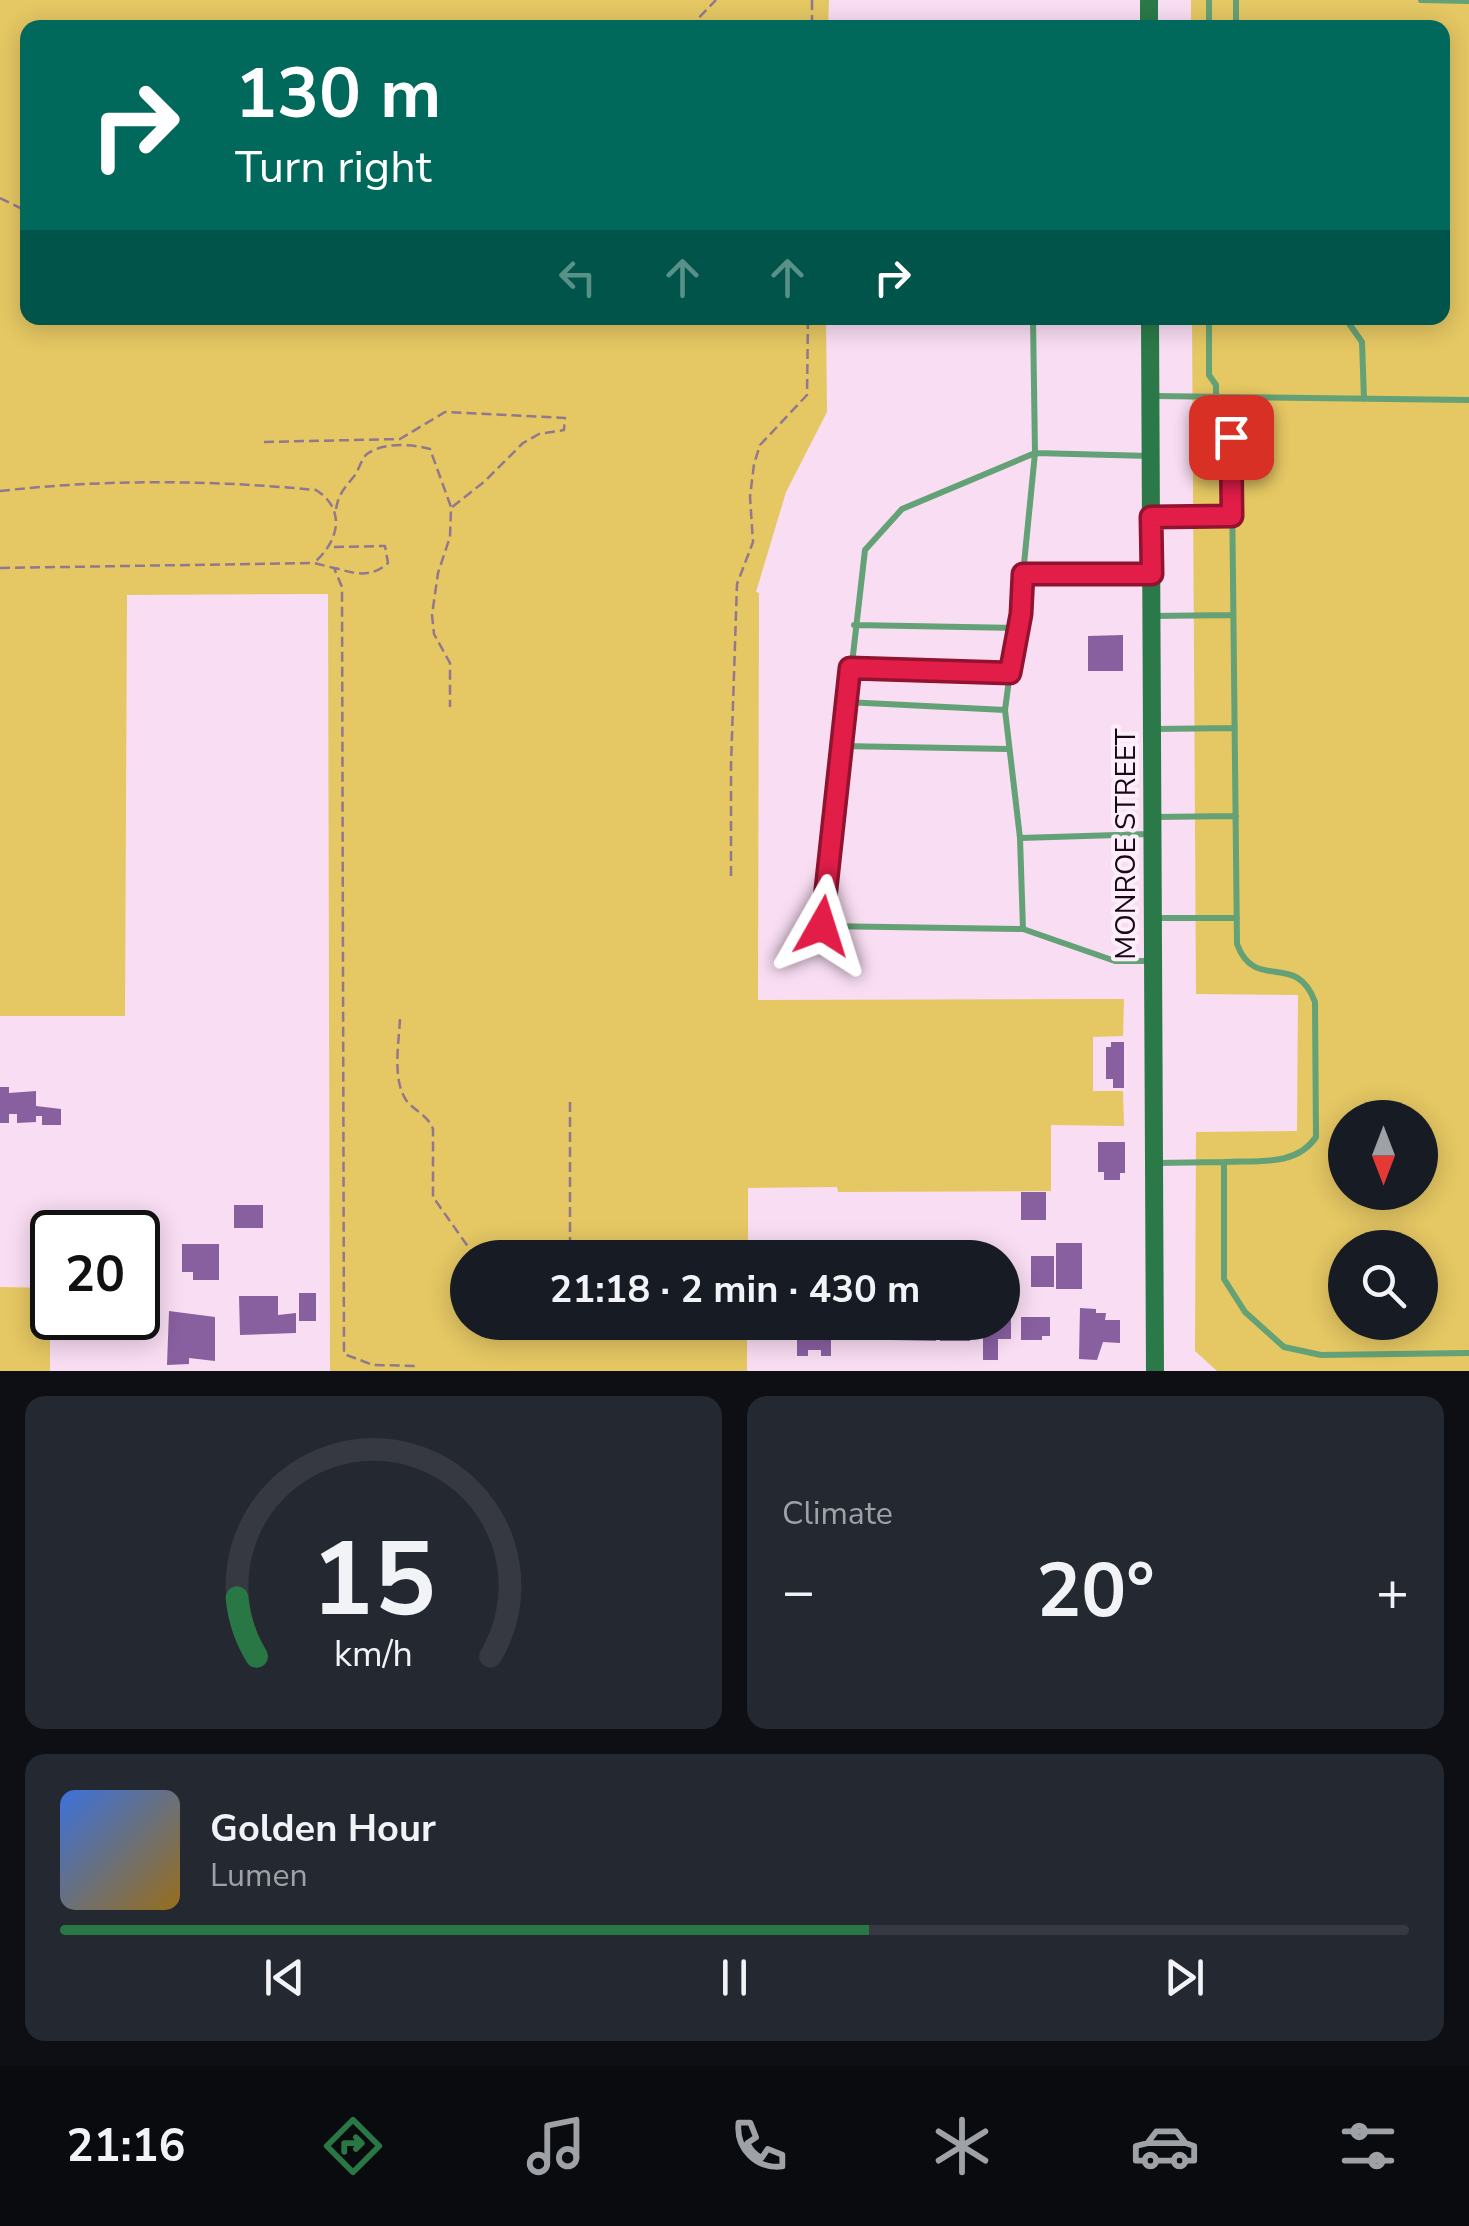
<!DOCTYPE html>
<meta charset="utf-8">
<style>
body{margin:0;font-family:"Nunito Sans",sans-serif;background:#242831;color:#f1f3f6;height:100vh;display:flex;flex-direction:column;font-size:38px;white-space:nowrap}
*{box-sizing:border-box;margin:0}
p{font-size:32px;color:#9ea1a6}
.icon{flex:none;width:55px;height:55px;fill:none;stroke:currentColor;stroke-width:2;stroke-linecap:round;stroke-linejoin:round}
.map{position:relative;height:1371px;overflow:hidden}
.sheet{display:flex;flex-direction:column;gap:25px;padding:25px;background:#0d0f14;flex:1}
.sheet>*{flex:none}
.hud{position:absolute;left:20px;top:20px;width:1430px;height:305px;border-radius:20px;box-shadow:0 5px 25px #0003;background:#00695c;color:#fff;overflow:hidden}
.needle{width:65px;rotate:180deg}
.buttons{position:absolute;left:1328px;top:1100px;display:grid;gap:20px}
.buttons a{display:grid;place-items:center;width:110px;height:110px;border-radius:50%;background:#171b24;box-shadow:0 5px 25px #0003;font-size:50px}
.speed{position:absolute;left:30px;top:1210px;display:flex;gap:20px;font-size:50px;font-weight:700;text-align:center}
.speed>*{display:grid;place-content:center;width:130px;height:130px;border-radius:50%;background:#171b24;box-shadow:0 5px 25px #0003;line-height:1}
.speed .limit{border:5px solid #111;border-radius:15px;background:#fff;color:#111}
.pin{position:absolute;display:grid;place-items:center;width:85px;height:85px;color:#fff;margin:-42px;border-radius:20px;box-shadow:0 5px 15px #0006}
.me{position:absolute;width:110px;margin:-55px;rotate:6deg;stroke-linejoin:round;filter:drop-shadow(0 0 8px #0008)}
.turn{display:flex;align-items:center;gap:35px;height:210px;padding:0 50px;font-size:45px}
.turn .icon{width:130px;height:130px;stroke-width:2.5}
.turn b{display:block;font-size:70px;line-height:85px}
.lanes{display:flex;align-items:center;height:95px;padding:0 50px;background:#0003;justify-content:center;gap:50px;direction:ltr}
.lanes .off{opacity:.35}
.big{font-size:75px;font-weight:700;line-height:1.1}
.sheet .card{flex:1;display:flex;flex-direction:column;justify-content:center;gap:15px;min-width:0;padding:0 35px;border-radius:20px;background:#242831}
.sheet .dial{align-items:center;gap:0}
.dial svg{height:260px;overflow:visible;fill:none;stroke:#363941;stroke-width:7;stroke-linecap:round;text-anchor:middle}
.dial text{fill:#f1f3f6;stroke:none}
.song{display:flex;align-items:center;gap:30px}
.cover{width:120px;height:120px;border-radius:15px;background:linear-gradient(135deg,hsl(220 70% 55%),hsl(40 70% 35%))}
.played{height:10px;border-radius:5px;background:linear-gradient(90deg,#2a7746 60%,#363941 60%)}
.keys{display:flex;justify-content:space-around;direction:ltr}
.heat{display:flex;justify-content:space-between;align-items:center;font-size:55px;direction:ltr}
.sheet .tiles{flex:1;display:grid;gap:25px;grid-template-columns:1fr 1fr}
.card:last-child{grid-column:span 2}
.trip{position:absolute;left:450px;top:1240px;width:570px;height:100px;border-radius:50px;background:#171b24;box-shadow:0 5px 25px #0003;font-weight:700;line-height:100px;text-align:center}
.tab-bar{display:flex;height:160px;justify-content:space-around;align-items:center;background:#090b0e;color:#9ea1a6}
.tab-bar .icon{width:70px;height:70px}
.tab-bar .selected{color:#2a7746}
.tab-bar b{font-size:45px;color:#f1f3f6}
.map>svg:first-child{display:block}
.green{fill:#e5c763;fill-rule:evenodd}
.building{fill:#885f9f}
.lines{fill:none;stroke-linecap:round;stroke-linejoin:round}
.path{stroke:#91788d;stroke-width:2.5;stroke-dasharray:10 5;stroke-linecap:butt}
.service{stroke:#64a176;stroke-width:6}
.secondary{stroke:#2b7948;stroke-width:18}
.route-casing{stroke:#92132f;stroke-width:25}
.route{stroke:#e11d48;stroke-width:18}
.labels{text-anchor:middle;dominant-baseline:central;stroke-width:8;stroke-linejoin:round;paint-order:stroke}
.street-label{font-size:28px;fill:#1d061a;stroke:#fdeffa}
</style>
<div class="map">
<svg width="1469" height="1371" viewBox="0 0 1469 1371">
<rect width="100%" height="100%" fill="#f9ddf3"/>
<path class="green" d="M0 0H829L828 28H28V318H826L827 412 786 492 756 592 759 593 758 1000 1124 999 1123 1036 1093 1037V1091H1123L1124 1126 1051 1125V1191L838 1192 837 1187 748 1188V1257L468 1258V1322L747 1323V1371H330L328 594 127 595 125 1016H0Z
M1191 0H1469V1371H1217L1195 1351 1196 1132 1297 1131 1298 995 1196 994 1192 318H1442V28L1191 27ZM1345 1118H1420V1192H1345ZM1345 1248H1420V1322H1345Z
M0 1287 50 1288V1371H0Z"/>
<path class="building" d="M1123 635V671H1088V636Z
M1111 1042H1124V1088H1113V1079H1106V1047H1111Z
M0 1087H9V1093L36 1091V1106L61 1109V1125H42V1116H36V1122L17 1123V1114H9V1123H0Z
M1098 1142H1125V1173H1120V1180H1104V1172H1098Z
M1021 1192H1046V1220H1021Z
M234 1205H263V1228H234Z
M752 1240 772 1241V1258H752Z
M1056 1243H1082V1289H1056Z
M182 1244H219V1280H193V1272H182Z
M1031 1256H1054V1287H1031Z
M299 1293H316V1321H299Z
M239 1296H278V1315L296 1313V1333L240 1335Z
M1080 1308 1096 1309V1313H1106L1105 1320H1120V1343L1103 1342 1097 1360 1079 1359Z
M169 1311 215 1317V1361L189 1358V1364L167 1365Z
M1021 1317H1050V1336H1042V1340H1021Z
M1002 1318H1011V1339H998V1360H983V1322H1002Z
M798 1322H831V1356H821V1350H808V1356H797V1337H807V1326H798Z
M846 1322H876V1340H846Z
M891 1322H936V1341L891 1340Z
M940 1322H970V1341H940Z"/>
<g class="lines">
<path class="path" d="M812 0V28
M673 27 690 25
M689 28 716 0
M0 198 28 212
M264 442 400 439 445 412 565 418 564 430 539 434 523 443 485 481 451 508 450 537 438 573 432 615 434 634 450 663V707
M0 491C104 479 212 480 316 490 346 509 339 540 316 561
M336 509C339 492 345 488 355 475 359 469 362 458 367 454 383 442 413 444 430 449L451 507
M334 547 385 546 388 563C371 578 356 574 335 568
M0 568 314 563 334 568 342 587 344 1354 373 1365 419 1366
M731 876V765L737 584 753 542 750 497 754 464 760 445 807 395 808 318
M400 1019C399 1042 392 1079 406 1100 414 1111 428 1115 433 1129V1197L476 1258
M570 1102V1258
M514 1322H561"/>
<path class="service" d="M1236 0V28
M1421 0 1469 1
M1209 28V0
M1209 318V375L1216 385V397
M1334 318 1348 322 1362 342 1364 399
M1155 396 1469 400
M1231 397 1237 944C1255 993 1296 950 1315 1002L1316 1137C1296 1167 1257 1160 1224 1162V1279L1245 1312 1284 1347 1321 1355 1469 1353
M1153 517 1232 516
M1023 574 1035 453 1150 456
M1153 616 1233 615
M854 625 1018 628
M850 668 1010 673
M846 702 1005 710
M1154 729 1235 728
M841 746 1008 749
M1154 817 1236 816
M1149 834 1020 838 1005 710 1023 574H1150
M1020 838 1023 929 1115 961H1152
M1155 918H1237
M1023 929 822 926 865 550 902 509 1035 453 1033 318
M1156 1163 1224 1162"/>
<path class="secondary" d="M1149 0V28
M1150 318 1155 1371"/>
</g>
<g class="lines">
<g class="route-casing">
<path id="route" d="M822 926 850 668 1010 673 1021 614 1023 574H1152L1151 517 1232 516 1231 437"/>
</g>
<use href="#route" class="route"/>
</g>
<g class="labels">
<g class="street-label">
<text transform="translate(1126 844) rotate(-90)">MONROE STREET</text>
</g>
</g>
</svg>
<div class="buttons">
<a><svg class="needle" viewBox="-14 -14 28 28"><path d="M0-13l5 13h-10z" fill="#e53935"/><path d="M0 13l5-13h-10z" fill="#9ea1a6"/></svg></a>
<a><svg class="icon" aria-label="search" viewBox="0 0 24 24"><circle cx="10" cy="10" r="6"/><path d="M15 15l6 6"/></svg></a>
</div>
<div class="speed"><div class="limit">20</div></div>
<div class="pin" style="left:1231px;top:437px;background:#d93025"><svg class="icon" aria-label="arrive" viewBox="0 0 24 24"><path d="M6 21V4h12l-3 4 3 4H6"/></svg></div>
<svg class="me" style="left:822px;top:926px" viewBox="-20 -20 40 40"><path d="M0-17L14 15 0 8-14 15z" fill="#e11d48" stroke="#fff" stroke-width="4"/></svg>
<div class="trip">21:18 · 2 min · 430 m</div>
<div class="hud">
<div class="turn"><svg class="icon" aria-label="right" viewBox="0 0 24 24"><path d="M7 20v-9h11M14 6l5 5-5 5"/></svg><div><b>130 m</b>Turn right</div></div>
<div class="lanes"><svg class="icon off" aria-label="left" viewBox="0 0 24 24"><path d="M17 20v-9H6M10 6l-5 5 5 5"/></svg><svg class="icon off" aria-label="ahead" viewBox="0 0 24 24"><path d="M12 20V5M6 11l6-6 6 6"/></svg><svg class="icon off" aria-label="ahead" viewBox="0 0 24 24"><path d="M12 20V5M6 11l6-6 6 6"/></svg><svg class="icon" aria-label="right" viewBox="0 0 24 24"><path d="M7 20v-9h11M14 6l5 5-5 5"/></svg></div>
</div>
</div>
<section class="sheet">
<div class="tiles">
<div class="card dial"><svg viewBox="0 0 100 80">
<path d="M14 69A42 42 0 1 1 86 69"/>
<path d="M14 69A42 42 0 0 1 8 51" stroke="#2a7746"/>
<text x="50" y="56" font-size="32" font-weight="700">15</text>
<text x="50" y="72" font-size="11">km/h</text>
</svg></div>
<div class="card"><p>Climate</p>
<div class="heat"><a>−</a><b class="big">20°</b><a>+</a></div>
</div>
<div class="card">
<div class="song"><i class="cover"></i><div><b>Golden Hour</b><p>Lumen</p></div></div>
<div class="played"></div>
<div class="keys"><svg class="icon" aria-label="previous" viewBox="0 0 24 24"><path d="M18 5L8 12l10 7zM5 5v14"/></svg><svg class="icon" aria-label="pause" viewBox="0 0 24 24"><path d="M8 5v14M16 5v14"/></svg><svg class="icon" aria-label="next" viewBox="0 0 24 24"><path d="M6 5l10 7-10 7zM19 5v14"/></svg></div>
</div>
</div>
</section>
<nav class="tab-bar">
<b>21:16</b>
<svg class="icon selected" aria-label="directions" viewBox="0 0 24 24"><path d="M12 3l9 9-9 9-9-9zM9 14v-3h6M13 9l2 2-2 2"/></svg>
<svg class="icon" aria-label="music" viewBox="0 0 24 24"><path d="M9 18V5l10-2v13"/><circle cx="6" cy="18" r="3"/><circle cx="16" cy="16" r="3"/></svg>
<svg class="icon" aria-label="phone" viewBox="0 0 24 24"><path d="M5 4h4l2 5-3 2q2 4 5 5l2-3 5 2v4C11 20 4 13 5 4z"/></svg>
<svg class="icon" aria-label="climate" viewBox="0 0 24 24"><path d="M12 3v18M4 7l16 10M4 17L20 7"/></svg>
<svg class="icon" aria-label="car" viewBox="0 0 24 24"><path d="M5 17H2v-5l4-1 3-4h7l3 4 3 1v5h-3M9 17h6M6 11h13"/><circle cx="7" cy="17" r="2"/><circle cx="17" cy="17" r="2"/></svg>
<svg class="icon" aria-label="filters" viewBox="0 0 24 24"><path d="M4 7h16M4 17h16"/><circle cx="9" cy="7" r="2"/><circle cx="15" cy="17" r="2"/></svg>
</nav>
